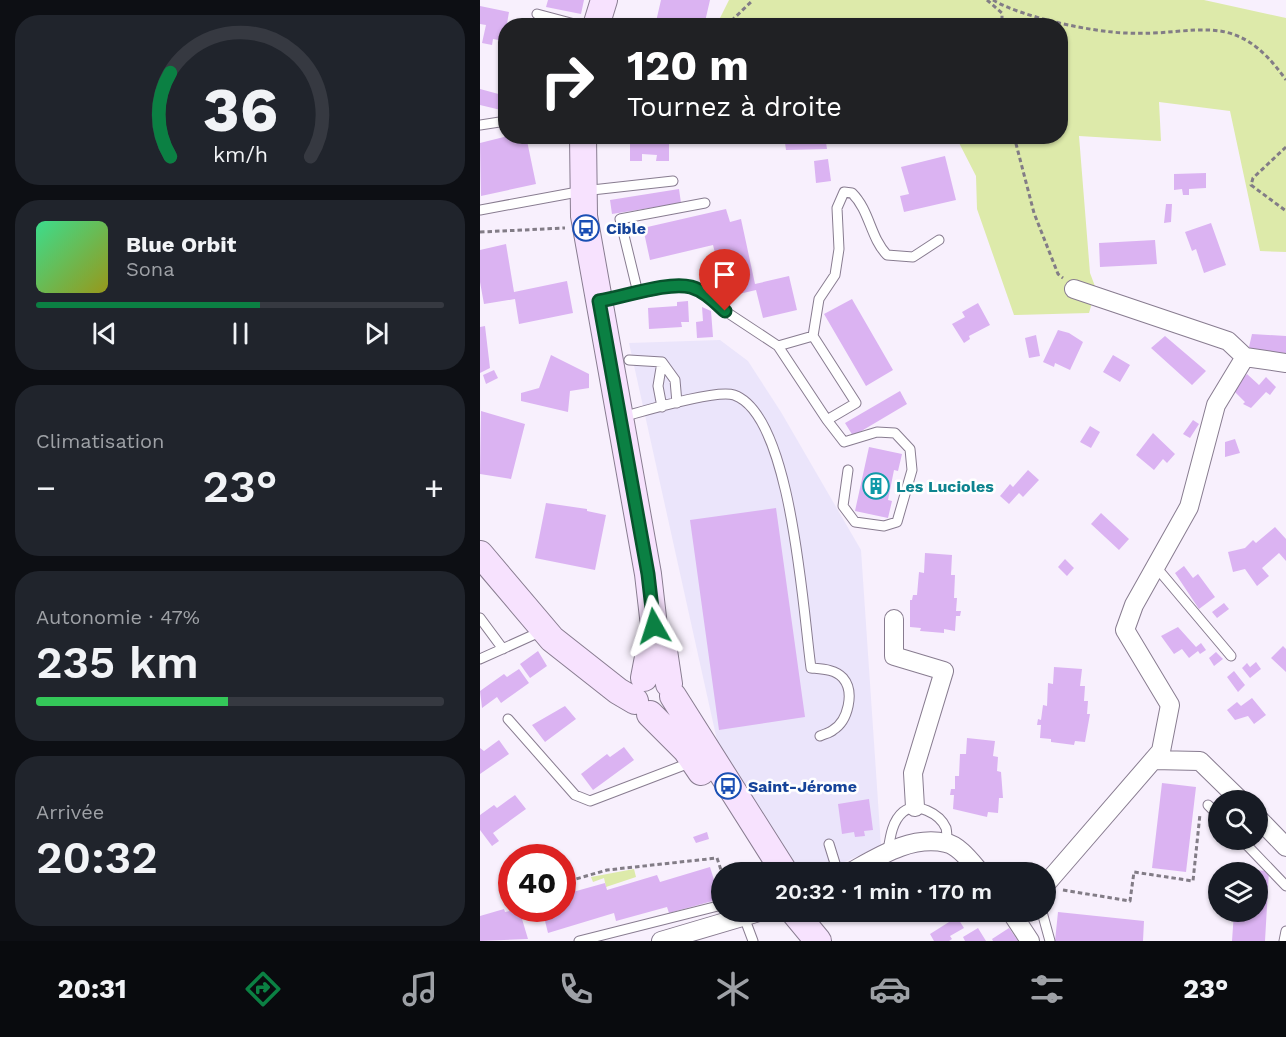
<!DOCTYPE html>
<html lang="fr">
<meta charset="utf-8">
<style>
body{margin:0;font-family:"Work Sans",sans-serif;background:#20242c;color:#f1f3f6;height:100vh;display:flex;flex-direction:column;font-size:22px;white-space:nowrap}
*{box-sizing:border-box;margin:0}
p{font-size:20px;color:#9ea1a6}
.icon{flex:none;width:33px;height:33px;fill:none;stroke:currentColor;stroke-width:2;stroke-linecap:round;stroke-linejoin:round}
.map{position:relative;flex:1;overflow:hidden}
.side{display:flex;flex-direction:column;gap:15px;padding:15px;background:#0d0f14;width:480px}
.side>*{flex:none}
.hud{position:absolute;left:18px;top:18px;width:570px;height:126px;border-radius:24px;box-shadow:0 2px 4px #0004;background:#202124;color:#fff;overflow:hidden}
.controls{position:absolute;left:728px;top:790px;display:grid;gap:12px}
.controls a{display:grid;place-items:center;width:60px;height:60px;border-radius:50%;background:#171b24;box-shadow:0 2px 4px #0004;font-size:30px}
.speed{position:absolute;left:18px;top:844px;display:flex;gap:12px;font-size:30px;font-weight:700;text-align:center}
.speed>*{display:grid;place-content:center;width:78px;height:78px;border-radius:50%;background:#171b24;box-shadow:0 2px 4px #0004;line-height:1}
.speed .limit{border:9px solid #d22;background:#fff;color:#111}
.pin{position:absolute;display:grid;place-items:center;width:51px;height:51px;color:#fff;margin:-62px -26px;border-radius:50% 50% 50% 0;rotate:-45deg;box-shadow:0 0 6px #0007}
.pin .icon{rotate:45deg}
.me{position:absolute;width:66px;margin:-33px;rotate:354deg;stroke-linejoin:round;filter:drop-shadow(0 0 4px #0008)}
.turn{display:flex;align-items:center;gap:21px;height:126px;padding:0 30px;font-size:27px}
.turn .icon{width:78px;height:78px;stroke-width:2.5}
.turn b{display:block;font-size:42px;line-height:51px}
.big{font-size:45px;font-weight:600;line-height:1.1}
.side .tile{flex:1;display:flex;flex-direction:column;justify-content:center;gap:9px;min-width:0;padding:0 21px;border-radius:24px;background:#20242c}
.side .dial{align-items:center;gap:0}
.dial svg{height:156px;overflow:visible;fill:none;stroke:#363941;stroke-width:7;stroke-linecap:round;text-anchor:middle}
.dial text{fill:#f1f3f6;stroke:none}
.song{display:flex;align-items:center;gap:18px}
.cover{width:72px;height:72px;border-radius:9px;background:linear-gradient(135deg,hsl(150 70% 55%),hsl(60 70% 35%))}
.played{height:6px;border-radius:3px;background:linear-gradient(90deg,#0b8043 55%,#363941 55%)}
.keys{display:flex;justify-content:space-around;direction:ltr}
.heat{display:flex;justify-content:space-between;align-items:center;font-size:33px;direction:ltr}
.charge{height:9px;border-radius:4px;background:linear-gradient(90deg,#34c759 47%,#363941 0)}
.trip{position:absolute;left:231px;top:862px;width:345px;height:60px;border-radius:30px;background:#171b24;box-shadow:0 2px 4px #0004;font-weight:600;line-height:60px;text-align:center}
.dock{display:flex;height:96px;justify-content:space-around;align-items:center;background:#090b0e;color:#9ea1a6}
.dock .icon{width:42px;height:42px}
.dock .active{color:#0b8043}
.dock b{font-size:27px;color:#f1f3f6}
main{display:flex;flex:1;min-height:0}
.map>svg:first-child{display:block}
.commercial{fill:#ebe5fb}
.green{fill:#ddeaaa}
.building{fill:#dbb3f2}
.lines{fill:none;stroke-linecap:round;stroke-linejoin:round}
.lane-casing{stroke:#887c90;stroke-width:11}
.street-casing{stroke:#887c90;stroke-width:20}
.secondary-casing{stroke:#887c90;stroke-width:28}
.path{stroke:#827c86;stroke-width:3;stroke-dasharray:4.5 3;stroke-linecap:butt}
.lane{stroke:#fff;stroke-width:9}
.street{stroke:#fff;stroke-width:18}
.secondary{stroke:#f7e2fe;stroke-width:26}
.route-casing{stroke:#07532c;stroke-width:15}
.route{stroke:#0b8043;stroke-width:10}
.labels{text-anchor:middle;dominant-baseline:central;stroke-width:5;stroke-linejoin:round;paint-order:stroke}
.transit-label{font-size:16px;font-weight:bold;fill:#164399;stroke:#fff;text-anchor:start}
.culture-label{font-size:16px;font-weight:bold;fill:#0d838f;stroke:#fff;text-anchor:start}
</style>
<main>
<section class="side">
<div class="tile dial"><svg viewBox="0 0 100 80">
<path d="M14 69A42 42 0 1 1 86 69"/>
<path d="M14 69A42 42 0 0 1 14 26" stroke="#0b8043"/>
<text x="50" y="56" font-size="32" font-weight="700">36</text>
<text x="50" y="72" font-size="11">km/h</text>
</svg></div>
<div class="tile">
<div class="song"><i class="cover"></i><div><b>Blue Orbit</b><p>Sona</p></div></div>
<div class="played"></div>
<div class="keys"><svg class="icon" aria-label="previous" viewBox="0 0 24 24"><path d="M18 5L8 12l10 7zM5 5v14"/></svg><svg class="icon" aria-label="pause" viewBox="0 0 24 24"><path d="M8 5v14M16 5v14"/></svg><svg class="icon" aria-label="next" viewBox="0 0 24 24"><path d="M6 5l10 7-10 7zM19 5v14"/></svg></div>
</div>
<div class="tile"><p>Climatisation</p>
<div class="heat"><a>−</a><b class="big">23°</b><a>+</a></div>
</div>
<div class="tile"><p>Autonomie · 47%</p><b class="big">235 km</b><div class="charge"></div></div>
<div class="tile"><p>Arrivée</p><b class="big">20:32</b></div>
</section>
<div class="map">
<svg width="806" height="941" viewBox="0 0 806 941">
<rect width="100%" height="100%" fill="#f8f0fd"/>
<path class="commercial" d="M240 340 268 361 301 412 381 550 401 846 339 873H319L310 864 240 754 149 343Z"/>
<path class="green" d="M249 0H724L806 18V252L780 251 750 111 679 102 681 141 599 136 610 273 616 289 609 313 534 315 497 209 496 176 476 137 580 136V26H236Z
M154 869 156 877 126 887 124 878 113 882 111 877Z"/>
<path class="building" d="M68 0H104L101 14 66 7Z
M181 0H230L224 26H175Z
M0 6 29 12 24 41 13 39 12 45 2 43 6 25 0 24Z
M0 89 26 96 25 111 0 105Z
M28 136H46L56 184 1 196 0 143Z
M150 136 189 137V161H176L177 155 162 154V161H150Z
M304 136H345L347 149 306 150Z
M465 156 476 200 424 212 420 196 429 194 421 167Z
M348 159 351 181 336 183 334 161Z
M726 173V188L709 189V195H703L702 189 694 190V174Z
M199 189 201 203 132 214 130 200Z
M686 204H692L691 222 684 223Z
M246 209 250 222 261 219 275 284 309 276 317 310 283 318 276 290 246 297 233 245 170 260 163 228Z
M731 223 746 265 724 273 716 249 712 251 705 232Z
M675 240 677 264 620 267 619 243Z
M26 244 34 292 87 281 93 313 39 324 35 299 4 304 0 282V250Z
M372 299 413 370 386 386 344 314Z
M208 301 209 322H201L202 327 169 329 168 308 197 306V302Z
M498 303 510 325 489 336 490 339 484 343 472 324 485 317 482 312Z
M222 307 231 311 233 337 217 338 216 322 223 321Z
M5 326 10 368 0 373V327Z
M578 330 589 333 603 342 590 370 575 363 574 367 563 362Z
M772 334 806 336V360L777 353 769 347Z
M556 335 560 356 549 358 545 338Z
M685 336 726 371 712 385 671 348Z
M71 355 109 374V388L90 391 88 412 41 401V393L59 388Z
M633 355 650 365 640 382 623 372Z
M14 370 18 378 6 384 3 375Z
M767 374 779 385 786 377 796 387 790 395 786 392 771 408 763 404 765 402 752 389Z
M420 391 427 404 373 436 365 423Z
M1 411 45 424 31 479 0 474Z
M713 420 719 424 710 438 703 434Z
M610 426 620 432 611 448 600 442Z
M673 433 695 454 687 463 683 459 674 470 656 455Z
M755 439 760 453 745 457V442Z
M389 447 422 454 418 471 414 470 408 500 412 501 408 518 375 511Z
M548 470 559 480 543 497 539 493 529 504 520 496 530 484 533 487Z
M66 503 107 509V511L126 515 115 570 55 558Z
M296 508 325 717 239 730 210 520Z
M621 513 649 539 639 550 611 524Z
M795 527 806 539V561L799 553 782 568 789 576 777 586 765 569 753 572 748 552 765 548 773 540 776 543Z
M445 553 472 555 471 575H475L474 598H477L476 611H481L480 616H476L475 631 464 629V633L440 631 441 628 430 627V600H432L433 595H437L439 572 444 573Z
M585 559 594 568 587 576 578 567Z
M704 566 713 578 718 574 735 597 719 609 695 573Z
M744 603 749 609 737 618 732 612Z
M698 627 716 647 721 643 726 650 720 654 718 651 709 658 702 649 694 654 681 636Z
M803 646 806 649V672L791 658Z
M58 651 67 666 50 678 40 664Z
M736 652 743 659 734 666 729 658Z
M776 662 781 669 770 678 762 668 767 663 770 667Z
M574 667 602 669 600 686H605L604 701H608L607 714H610L605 742 595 741 594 745 571 742V739L560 738 561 725H557L558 719 561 720 563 705 567 706 568 683 573 684Z
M39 669 49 683 21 703 17 697 2 708 0 691 24 674 27 677Z
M754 671 765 685 758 692 747 677Z
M772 698 786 715 774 724 768 716 755 720 747 710 757 702 761 706Z
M85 706 96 719 65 742 52 725Z
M487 738 515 741 513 756 518 757 517 771 521 772 523 798H519L518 813 508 812 507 817 473 809 474 795H470L471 789H475V776H479L480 754H486Z
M19 740 29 754 0 774V748L4 751Z
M144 747 154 760 113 790 101 774 127 754 130 757Z
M682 783 716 787 706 872 672 868Z
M35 795 46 809 13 833 19 841 12 846 0 830V815L14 805 17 808Z
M389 799 393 830 384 831 385 836 375 837 374 832 362 834 358 804Z
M227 832 229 839 216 843 213 837Z
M461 864 463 867 466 865 469 870 478 864 489 873H449L447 870Z
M230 867 240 899 189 913 187 907 136 921 134 913 68 933 62 909H82V895L125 883 127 890 177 875 180 882Z
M756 869 789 871 785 941H752L754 912H777V873H756Z
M24 909 25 912 39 909 48 939 0 941V916Z
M578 912 664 921 663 941H575Z
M477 917 484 928 470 936 472 939 469 941H454L450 934Z
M498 928 506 941H485L483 937Z
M529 928 538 941H513L512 939Z"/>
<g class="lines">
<g class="lane-casing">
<path id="lane" d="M57 14 102 26
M0 125 26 121
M0 210 103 191 193 181
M158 293 140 219 225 203
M121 301 199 285 213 287 228 295 245 311 298 346 347 420 376 403 333 336 298 346
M333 336 339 299 355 275 359 249 357 208 364 192 372 193C390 211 390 237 407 255L433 257 459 240
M149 360 182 362 195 380 197 403
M182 362 178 386 182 407
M142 417C164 411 236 389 254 395 312 415 323 612 331 668 341 669 355 669 363 678 375 692 368 721 353 730 350 733 344 734 340 736
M347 420 364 442 397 432 415 433 430 449 432 470 417 522 404 526 375 522 363 506 368 470
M676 567 751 656
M0 618 23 649
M0 659 62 631
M28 719 95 795 110 801 212 762
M728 805 738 815
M762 840 806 886
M349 844 358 873
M408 851C410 838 412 821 423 812 436 801 460 814 466 828 467 832 467 839 467 843
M562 912 570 941
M264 917 273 941
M99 941 242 905
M804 941 806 931"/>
</g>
<g class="street-casing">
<path id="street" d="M765 357 806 363
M414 619V656L464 671 433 773 435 807
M673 760 720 761 761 801
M777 817 806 847
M369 873C398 857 431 835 466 843 479 845 492 863 501 873
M566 884 681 751 690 705 645 630 654 605 709 507 736 405 765 357 748 341 594 289
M531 912 550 941
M181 941 279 912"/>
</g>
<g class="secondary-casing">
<path id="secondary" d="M116 26 124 0
M103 136 104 216 168 574 174 626 164 678
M0 554 72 639 138 691 155 701
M174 626 183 644 189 684
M193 696 305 873
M170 714 206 750 221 772
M314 912 338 941"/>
</g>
<path class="path" d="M507 0 522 13V26
M513 0C541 17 612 32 646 33 718 37 754 6 806 80
M246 26 273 0
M534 136 554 213 578 274 583 278
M806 147 773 178 771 185 806 211
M0 232 85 228
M82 883 127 870 237 858 242 873
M583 890 650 901 654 872 713 881 720 814"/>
<use href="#lane" class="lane"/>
<use href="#street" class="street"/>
<use href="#secondary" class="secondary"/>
</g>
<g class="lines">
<g class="route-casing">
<path id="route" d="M174 626 168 574 119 301C144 297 188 281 211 287 225 291 235 302 245 311"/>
</g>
<use href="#route" class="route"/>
</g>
<defs>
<g id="bus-ring" transform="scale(1.35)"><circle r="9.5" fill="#fff" stroke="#1a4fb4" stroke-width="1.5"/><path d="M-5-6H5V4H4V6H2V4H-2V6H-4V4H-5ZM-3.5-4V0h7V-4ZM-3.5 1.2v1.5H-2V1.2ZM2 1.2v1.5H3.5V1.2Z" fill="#1a4fb4"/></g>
<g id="building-ring" transform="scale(1.35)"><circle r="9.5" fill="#fff" stroke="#0f9aa8" stroke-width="1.5"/><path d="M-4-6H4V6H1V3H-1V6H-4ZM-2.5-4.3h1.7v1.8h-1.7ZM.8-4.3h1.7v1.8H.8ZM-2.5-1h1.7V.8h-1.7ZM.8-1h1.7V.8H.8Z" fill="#0f9aa8"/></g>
</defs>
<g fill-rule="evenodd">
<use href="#bus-ring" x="106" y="228"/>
<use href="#building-ring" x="396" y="486"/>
<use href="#bus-ring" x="248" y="786"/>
</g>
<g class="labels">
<g class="transit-label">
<text x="126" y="228">Cible</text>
<text x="268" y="786">Saint-Jérome</text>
</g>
<g class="culture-label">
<text x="416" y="486">Les Lucioles</text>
</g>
</g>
</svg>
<div class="controls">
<a><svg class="icon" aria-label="search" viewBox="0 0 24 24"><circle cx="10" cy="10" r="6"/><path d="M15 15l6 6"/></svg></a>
<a><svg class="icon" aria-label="layers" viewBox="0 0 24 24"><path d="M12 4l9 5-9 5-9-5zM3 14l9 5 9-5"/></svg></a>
</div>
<div class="speed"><div class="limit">40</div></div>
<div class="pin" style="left:245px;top:311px;background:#d93025"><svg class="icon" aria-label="arrive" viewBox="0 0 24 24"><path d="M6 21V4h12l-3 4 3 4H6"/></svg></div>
<svg class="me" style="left:174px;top:626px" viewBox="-20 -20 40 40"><path d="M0-17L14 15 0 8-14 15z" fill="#0b8043" stroke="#fff" stroke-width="4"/></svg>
<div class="trip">20:32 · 1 min · 170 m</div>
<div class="hud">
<div class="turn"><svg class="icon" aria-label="right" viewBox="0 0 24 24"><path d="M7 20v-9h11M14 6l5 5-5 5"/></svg><div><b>120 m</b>Tournez à droite</div></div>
</div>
</div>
</main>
<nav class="dock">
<b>20:31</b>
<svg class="icon active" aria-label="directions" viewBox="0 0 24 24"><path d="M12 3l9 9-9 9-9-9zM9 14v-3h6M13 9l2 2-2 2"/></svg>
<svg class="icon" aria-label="music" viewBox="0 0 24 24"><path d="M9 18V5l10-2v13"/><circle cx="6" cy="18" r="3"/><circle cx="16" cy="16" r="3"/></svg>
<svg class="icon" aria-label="phone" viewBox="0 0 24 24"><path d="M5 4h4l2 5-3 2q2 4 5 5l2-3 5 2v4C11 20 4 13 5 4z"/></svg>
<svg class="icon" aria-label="climate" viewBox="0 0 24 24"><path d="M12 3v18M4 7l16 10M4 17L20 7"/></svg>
<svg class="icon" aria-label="car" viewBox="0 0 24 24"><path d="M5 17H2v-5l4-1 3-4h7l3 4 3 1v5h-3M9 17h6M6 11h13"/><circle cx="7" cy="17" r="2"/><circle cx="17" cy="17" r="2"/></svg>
<svg class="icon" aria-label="filters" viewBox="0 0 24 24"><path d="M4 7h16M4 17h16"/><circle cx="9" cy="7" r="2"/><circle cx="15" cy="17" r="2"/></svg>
<b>23°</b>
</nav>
